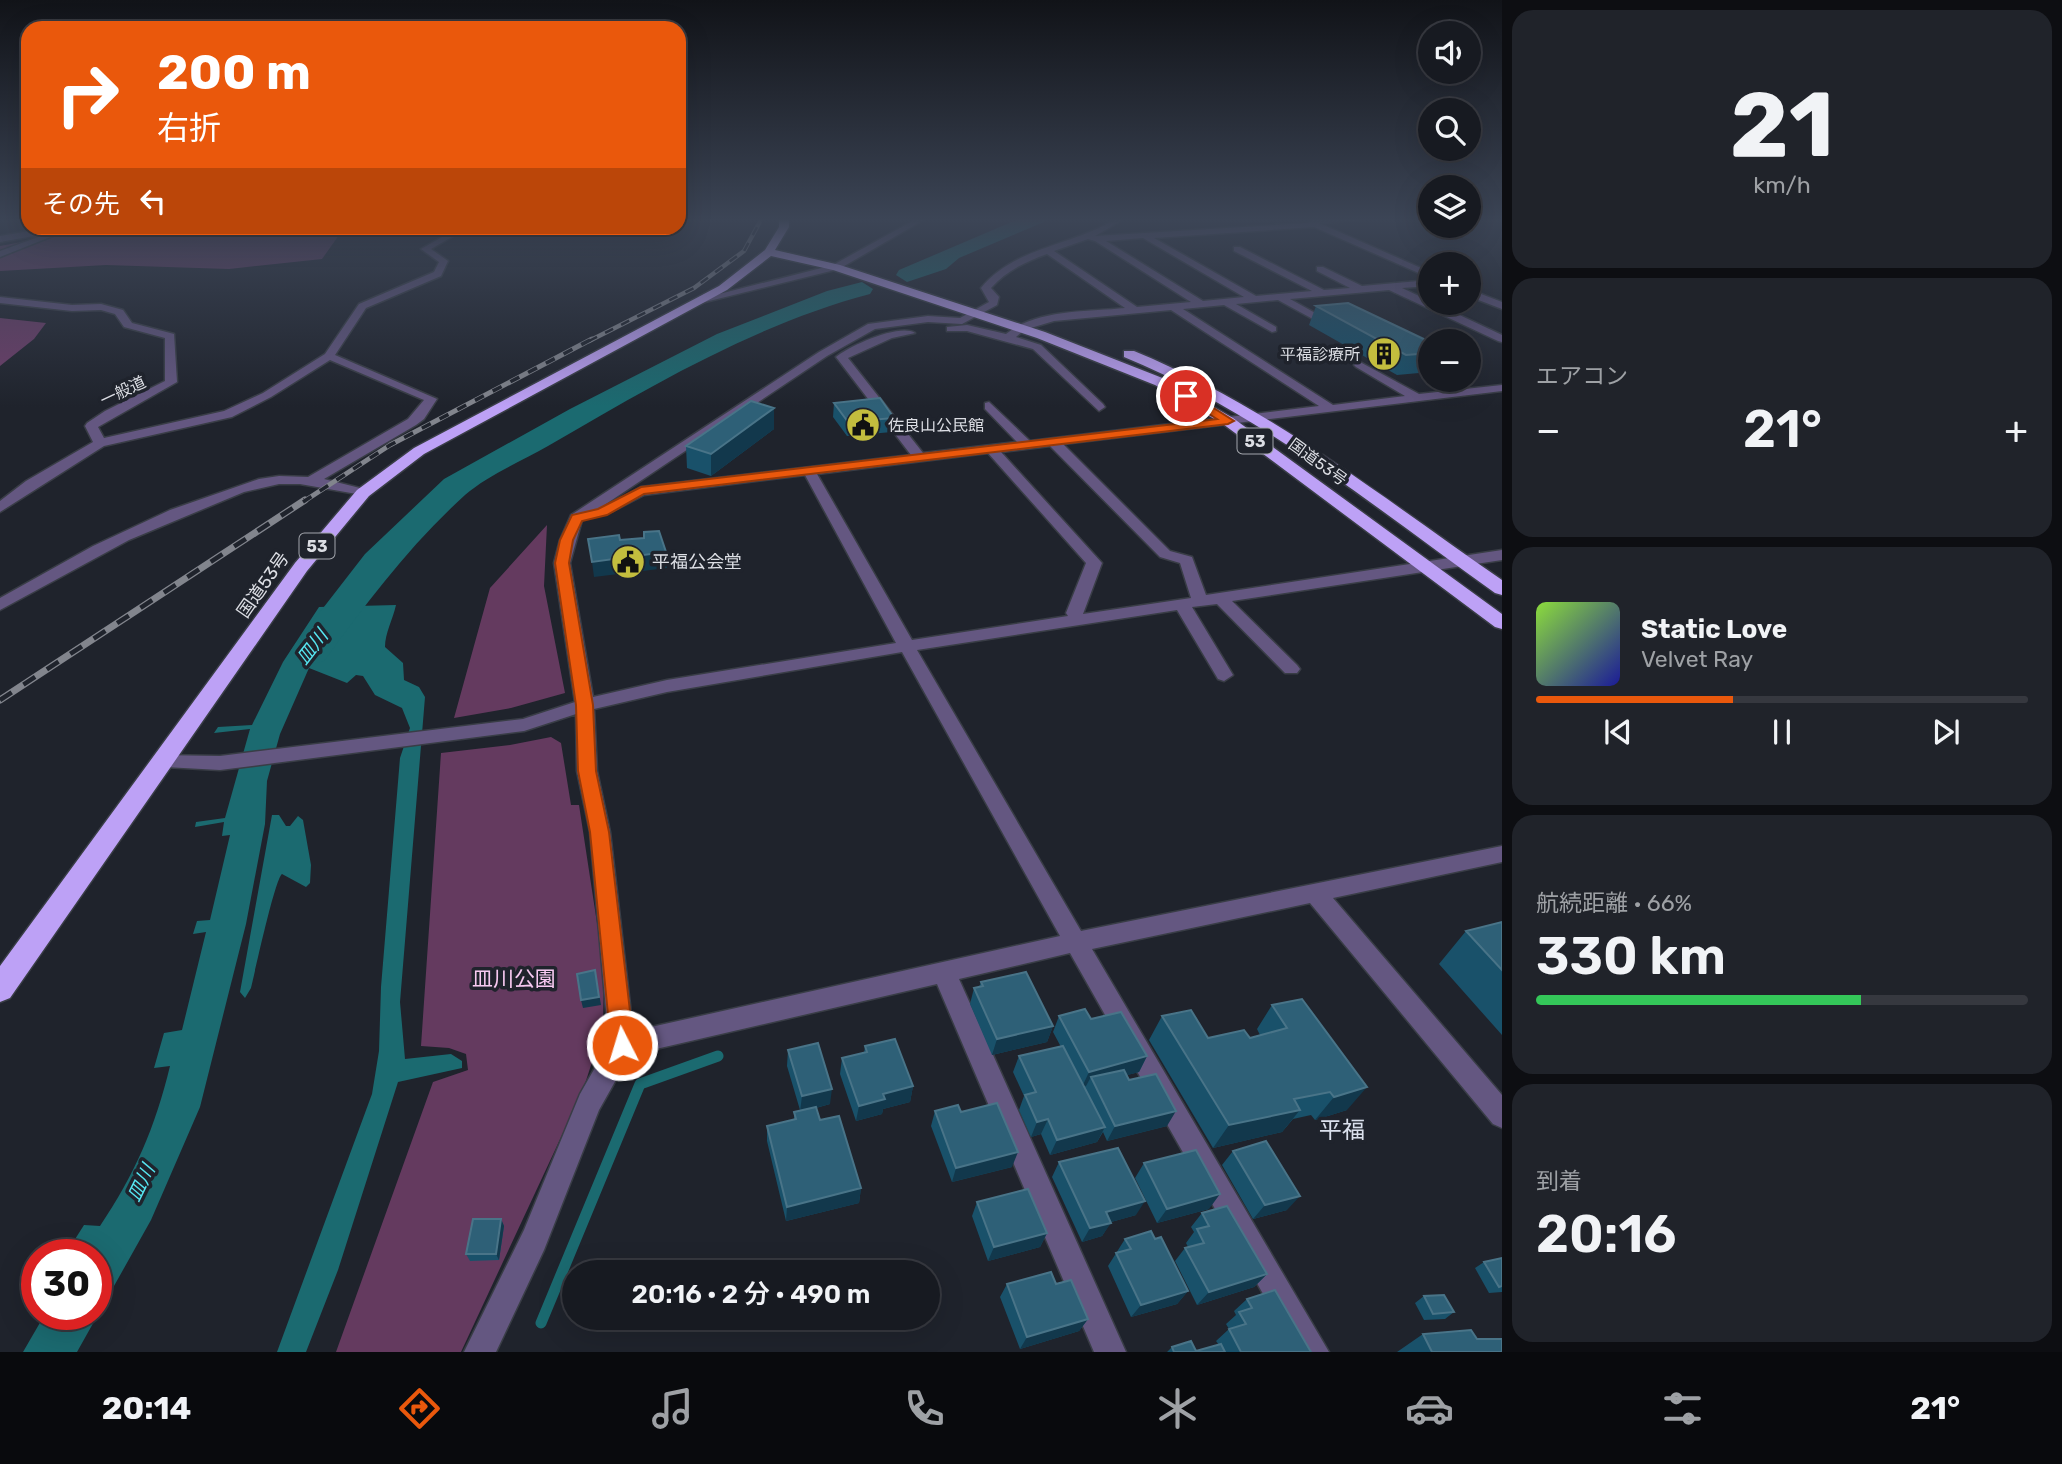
<!DOCTYPE html>
<html lang="ja">
<meta charset="utf-8">
<style>
body{margin:0;font-family:Rubik,"Noto Sans JP",sans-serif;background:#20232a;color:#f1f3f6;height:100vh;display:flex;flex-direction:column;font-size:26px;white-space:nowrap}
*{box-sizing:border-box;margin:0}
p{font-size:23px;color:#9ea1a5}
.icon{flex:none;width:38px;height:38px;fill:none;stroke:currentColor;stroke-width:2;stroke-linecap:round;stroke-linejoin:round}
.map{position:relative;flex:1;overflow:hidden}
.side{display:flex;flex-direction:column;gap:10px;padding:10px;background:#0d0e12;width:560px}
.side>*{flex:none}
.top-card{position:absolute;left:21px;top:21px;width:665px;height:214px;border-radius:21px;box-shadow:0 7px 28px #0002,0 0 0 2px #36383f;background:#ea580c;color:#fff;overflow:hidden}
.fabs{position:absolute;left:1418px;top:21px;display:grid;gap:14px}
.fabs a{display:grid;place-items:center;width:63px;height:63px;border-radius:50%;background:#171a21;box-shadow:0 7px 28px #0002,0 0 0 2px #36383f;font-size:35px}
.speed{position:absolute;left:21px;top:1239px;display:flex;gap:14px;font-size:35px;font-weight:700;text-align:center}
.speed>*{display:grid;place-content:center;width:91px;height:91px;border-radius:50%;background:#171a21;box-shadow:0 7px 28px #0002,0 0 0 2px #36383f;line-height:1}
.speed .limit{border:10px solid #d22;background:#fff;color:#111}
.pin{position:absolute;display:grid;place-items:center;width:60px;height:60px;color:#fff;margin:-30px;border:4px solid #fff;border-radius:50%;box-shadow:0 2px 7px #0007}
.me{position:absolute;width:77px;margin:-38px;rotate:355deg;stroke-linejoin:round;filter:drop-shadow(0 0 5px #0008)}
.turn{display:flex;align-items:center;gap:24px;height:147px;padding:0 21px;font-size:32px}
.turn .icon{width:91px;height:91px;stroke-width:2.5}
.turn b{display:block;font-size:49px;line-height:60px}
.then{display:flex;align-items:center;height:66px;padding:0 21px;background:#0003;gap:14px;font-size:26px}
.big{font-size:52px;font-weight:600;line-height:1.1}
.side .tile{flex:1;display:flex;flex-direction:column;justify-content:center;gap:10px;min-width:0;padding:0 24px;border-radius:21px;background:#20232a}
.side .dial{align-items:center;gap:0}
.dial b{font-size:91px;line-height:1}
.song{display:flex;align-items:center;gap:21px}
.cover{width:84px;height:84px;border-radius:10px;background:linear-gradient(135deg,hsl(90 70% 55%),hsl(240 70% 35%))}
.played{height:7px;border-radius:4px;background:linear-gradient(90deg,#ea580c 40%,#36383f 40%)}
.keys{display:flex;justify-content:space-around;direction:ltr}
.heat{display:flex;justify-content:space-between;align-items:center;font-size:38px;direction:ltr}
.charge{height:10px;border-radius:5px;background:linear-gradient(90deg,#34c759 66%,#36383f 0)}
.trip{position:absolute;left:562px;top:1260px;width:378px;height:70px;border-radius:35px;background:#171a21;box-shadow:0 7px 28px #0002,0 0 0 2px #36383f;font-weight:600;line-height:70px;text-align:center}
.dock{display:flex;height:112px;justify-content:space-around;align-items:center;background:#090a0d;color:#9ea1a5}
.dock .icon{width:49px;height:49px}
.dock .on{color:#ea580c}
.dock b{font-size:32px;color:#f1f3f6}
main{display:flex;flex:1;min-height:0}
.map>svg:first-child{display:block}
.green{fill:#643a5f}
.forest{fill:#6e3e6a}
.water{fill:#1b6a70}
.lines{fill:none;stroke-linecap:round;stroke-linejoin:round}
.stream{stroke:#1b6a70;stroke-width:11}
.river{fill:#1b6a70;fill-rule:evenodd}
.minor-casing{stroke:#393d46;stroke-width:3}
.highway-casing{stroke:#393d46;stroke-width:3}
.minor{fill:#645781;fill-rule:evenodd}
.highway{fill:#bda1f6;fill-rule:evenodd}
.rail-far2-casing{stroke:#82858d;stroke-width:4.5}
.rail-far1-casing{stroke:#82858d;stroke-width:5}
.rail-casing{stroke:#82858d;stroke-width:7}
.rail-far2{stroke:#1f232c;stroke-width:2.5;stroke-dasharray:9;stroke-linecap:butt}
.rail-far1{stroke:#1f232c;stroke-width:3.5;stroke-dasharray:10;stroke-linecap:butt}
.rail{stroke:#1f232c;stroke-width:4.5;stroke-dasharray:14;stroke-linecap:butt}
.wall{fill:#19516a}
.shaded-wall{fill:#12384c}
.building{fill:#2e6077;stroke:#497488;stroke-width:2}
.route{fill:#ea580c;stroke:#983908;stroke-width:2}
.labels{text-anchor:middle;dominant-baseline:central;stroke-width:7;stroke-linejoin:round;paint-order:stroke}
.far-poi-label{font-size:16px;fill:#dcdee4;stroke:#1f232c;text-anchor:end}
.far-street-label{font-size:16px;fill:#dcdee4;stroke:#1f232c}
.shield{fill:#1f232c;stroke:#a3a6ad;stroke-width:2}
.shield-label{font-size:16px;font-weight:bold;fill:#dcdee4}
.poi-label{font-size:18px;fill:#dcdee4;stroke:#1f232c;text-anchor:start}
.street-label{font-size:18px;fill:#dcdee4;stroke:#1f232c}
.water-label{font-size:19px;font-style:italic;fill:#56e6f1;stroke:#1f232c}
.near-park-label{font-size:21px;fill:#f7c9f1;stroke:#1f232c}
.near-neighbourhood-label{font-size:23px;fill:#dae0ec;stroke:#1f232c}
</style>
<main>
<div class="map">
<svg width="1502" height="1352" viewBox="0 0 1502 1352">
<rect width="100%" height="100%" fill="#1f232c"/>
<path class="green" d="M547 525 544 586 565 693 511 708 454 718 490 588Z
M551 737 561 743 571 805H579L604 969 603 1028 583 1090 461 1352H336L433 1082 468 1070 466 1054 449 1048 421 1046 441 753 510 745Z"/>
<path class="forest" d="M98 228H344L322 259 229 269 106 265 0 271V246Z
M0 318 46 323 34 339 0 366Z"/>
<path class="water" d="M396 605C393 619 385 633 385 647L403 663 404 680 419 687 425 697 400 1002 405 1059 451 1054 462 1061V1068L398 1082 338 1270 306 1352H277L372 1094 379 1051 381 987 400 758 410 728 402 708 375 695 363 676 356 675 347 683 309 668 280 734 267 781 265 824 246 924 200 1107 151 1220 77 1352H23L45 1314H96V1255H65L84 1225 100 1226C135 1174 155 1128 170 1066L154 1068 164 1033 182 1030 206 932 193 934 197 921 210 920 230 835 222 836 224 822 195 827 196 822 225 818 250 729 214 733 218 727 252 725 283 662 319 607Z
M272 815H279L286 826H290L298 816 303 820 311 865 310 883 306 887 282 874C275 879 255 972 251 988L245 998 240 992Z"/>
<g class="lines">
<path class="stream" d="M541 1323 640 1084 718 1056"/>
<path class="river" d="M1021 218H1047L1044 222 959 258 946 269 907 282 896 275 899 270Z
M862 282 873 289 870 294C756 324 649 387 548 446 522 461 488 475 465 495 410 545 368 601 324 661L310 665 296 661 290 652 296 643 365 554 444 479 570 409 717 334 827 291Z"/>
<g class="minor-casing">
<path id="minor" d="M918 218H927L839 269 697 304 692 301 833 265Z
M1117 218H1126L1095 236 1307 223 1316 219 1367 218 1363 220 1319 223 1430 272V278L1314 227 1154 238 1256 296 1312 291 1234 251V247H1240L1324 290 1350 288 1317 271V267H1323L1362 286 1430 280V286L1402 288 1502 335V342L1498 341 1389 290 1290 299 1326 319V323L1322 324 1278 300 1236 304 1276 327V331L1272 332 1224 305 1183 309 1333 405 1405 396 1356 367 1354 365 1360 362 1419 394 1502 385V391L1063 444 1170 551 1192 557 1206 595 1502 550V560L1232 601 1297 665 1300 669 1297 673H1285L1217 604 1192 607 1233 675 1224 681 1218 679 1177 610 917 650 1081 931 1502 846V862L1333 898 1502 1095V1128L1493 1124 1310 903 1092 949 1329 1352H1296L1070 953 959 979 1126 1352H1094L937 984 630 1055 599 1110 544 1250 496 1352H464L524 1230 580 1094 609 1043 590 832 577 771 576 714 524 731 220 770 165 767 158 765 155 760 158 755 220 756 523 719 575 702 554 563 560 540 571 515 819 352 868 324 928 316 960 318 989 302 981 288C1015 246 1074 246 1117 218ZM1143 238 1244 297 1203 301 1106 241ZM1088 239 1095 241 1191 302 1137 307 1054 251ZM1047 254 1125 308C1087 312 1037 309 1006 334L967 325 947 327V331H967L1033 349 1099 411 1105 407 1103 404 1041 345 1016 337 1024 330 1054 321 1171 310 1319 406 1030 441 989 402 985 403V409L1017 442 923 453 848 358 892 338 915 333C900 323 849 346 836 357L911 455 641 487 606 507 613 511 644 495 805 475 896 643 667 680 593 697 570 563 582 520 827 356 875 329 928 322 962 324 997 305 999 297 991 288C1006 271 1025 262 1047 254ZM1050 446 1160 557 1180 563 1191 598 1083 614 1102 563 1001 452ZM988 453 1086 563 1066 613 1068 616 912 640 817 474ZM902 652 1060 936 633 1031 610 832 597 771 594 709 667 692Z
M63 228H73L0 257V251Z
M458 228H467L431 249 448 261 441 276 366 308 335 355 437 399 424 419 416 425 324 479 368 490V496L300 484H279L244 492 129 540 0 610V598L93 546 170 510 259 479 279 476 308 477 408 419 424 400 330 360 271 397 232 417 104 446 0 512V501L26 481 93 442 85 426 87 423 105 411 165 381V338L124 327 115 314 101 310 72 311 0 303V297L72 305 101 304 123 310 132 323 174 334 177 382 98 427 104 438 224 411 263 393 325 354 359 304 434 272 439 262 421 249Z
M36 230 39 235 0 242V236Z
M1468 289 1502 302V309L1468 296Z"/>
</g>
<g class="highway-casing">
<path id="highway" d="M779 218H789V227L775 250 840 265 1045 332 1165 379 1233 418 1502 614V629L1495 627 1223 424 1155 385 1037 338 833 270 771 256 727 290 424 454 369 496 307 571 10 998 0 1002V966L295 563 357 490 414 448 719 286 765 250 779 227Z
M1124 351H1134C1268 406 1383 498 1502 580V595L1495 593C1376 508 1260 413 1124 357Z"/>
</g>
<use href="#minor" class="minor"/>
<use href="#highway" class="highway"/>
<g class="rail-far2-casing">
<path id="rail-far2" d="M589 341 694 288 744 251 762 218"/>
</g>
<g class="rail-far1-casing">
<path id="rail-far1" d="M303 502 390 445 592 339"/>
</g>
<g class="rail-casing">
<path id="rail" d="M0 700 305 500"/>
</g>
<use href="#rail-far2" class="rail-far2"/>
<use href="#rail-far1" class="rail-far1"/>
<use href="#rail" class="rail"/>
</g>
<path class="wall" d="M1316 306 1430 342V372L1397 375 1309 325Z
M834 403 894 418 892 432 847 436 833 417Z
M774 408V429L711 476 687 468 686 446Z
M1502 922V1035L1439 964 1466 931Z
M981 982 1053 1026 1047 1042 992 1055 970 1004 974 988 979 987Z
M1272 1005 1347 1110 1315 1120 1311 1115 1293 1119 1282 1132 1213 1148 1149 1040 1162 1016 1208 1038H1250L1260 1035 1257 1029Z
M1059 1016 1091 1019 1147 1056 1139 1072 1127 1075 1129 1080 1167 1126 1107 1141 1103 1132 1097 1142 1050 1155 1041 1134 1031 1137 1019 1110 1024 1096 1013 1072 1019 1056 1061 1047 1053 1032Z
M865 1046 913 1086 910 1102 883 1109 882 1114 856 1121 840 1074 842 1058 864 1053Z
M788 1050 830 1104 816 1108 820 1120 861 1188 859 1203 786 1221 767 1141V1126L794 1119V1112L800 1110 787 1066Z
M935 1111 961 1112 1012 1167 952 1182 931 1126Z
M1233 1151 1287 1210 1253 1219 1222 1165Z
M1059 1162 1136 1215 1111 1222 1102 1236 1082 1242 1052 1177Z
M1144 1163 1209 1209 1157 1223 1135 1178Z
M977 1202 1047 1233 1040 1247 988 1261 972 1216Z
M1202 1213 1267 1274 1254 1287 1197 1305 1175 1261 1185 1248 1188 1247 1186 1243 1194 1232 1191 1227Z
M501 1219 504 1226 499 1260 470 1261 466 1254Z
M1125 1239H1155L1188 1291 1177 1304 1131 1317 1108 1266Z
M1502 1258V1292L1489 1293 1475 1268 1484 1262Z
M1007 1284H1056L1088 1319 1079 1331 1020 1349 1000 1297Z
M1424 1296 1454 1312 1445 1319 1424 1320 1415 1303Z
M1247 1299 1311 1352H1167L1172 1347 1196 1351 1219 1345 1216 1341 1229 1329 1226 1324 1236 1315 1234 1311Z
M1423 1334 1477 1339 1502 1352H1397Z"/>
<path class="shaded-wall" d="M774 408V429L711 476V454Z
M666 552 667 568 594 577 592 562Z
M595 970 601 1005 583 1008 581 1000Z
M1053 1026 1047 1042 992 1055 997 1039Z
M1147 1056 1139 1072 1094 1084 1091 1077 1086 1086 1082 1087 1089 1072Z
M913 1086 910 1102 883 1109 882 1114 856 1121 859 1106 883 1094Z
M1367 1087 1347 1110 1315 1120 1334 1097Z
M832 1089 830 1104 800 1112 802 1096Z
M1300 1110 1282 1132 1213 1148 1229 1125Z
M1176 1111 1167 1126 1107 1141 1115 1126Z
M1048 1119 1041 1134 1031 1137 1037 1122Z
M1105 1127 1097 1142 1050 1155 1057 1140Z
M1018 1152 1012 1167 952 1182 956 1168Z
M861 1188 859 1203 786 1221 787 1207Z
M1220 1194 1209 1209 1157 1223 1167 1209Z
M1300 1196 1287 1210 1253 1219 1265 1205Z
M1145 1201 1136 1215 1097 1226 1106 1212Z
M501 1219 504 1226 499 1260 496 1254Z
M1111 1223 1102 1236 1082 1242 1090 1228Z
M1047 1233 1040 1247 988 1261 994 1247Z
M1267 1274 1254 1287 1197 1305 1209 1292Z
M1188 1291 1177 1304 1131 1317 1141 1305Z
M1088 1319 1079 1331 1020 1349 1027 1337Z"/>
<path class="building" d="M1348 303 1430 342V353L1406 355 1316 306Z
M880 398 894 418 848 422 834 403Z
M751 401 774 408 711 454 686 446Z
M659 531 666 552 592 562 588 539 619 535 620 540 644 538V532Z
M1502 922V970L1466 931Z
M595 970 599 997 581 1000 577 974Z
M1026 972 1053 1026 997 1039 974 988 983 986 981 982Z
M1302 999 1367 1087 1334 1097 1330 1092 1294 1099 1300 1110 1229 1125 1162 1016 1191 1010 1208 1038 1244 1030 1250 1038 1287 1028 1272 1005Z
M1085 1009 1091 1019 1121 1012 1147 1056 1089 1072 1059 1016Z
M895 1039 913 1086 883 1094 885 1099 859 1106 842 1058 867 1052 865 1046Z
M818 1043 832 1089 802 1096 788 1050Z
M1063 1046 1105 1127 1057 1140 1048 1119 1037 1122 1025 1095 1036 1092 1019 1056Z
M1124 1070 1129 1080 1156 1074 1176 1111 1115 1126 1091 1077Z
M997 1103 1018 1152 956 1168 935 1111 958 1105 961 1112Z
M816 1107 820 1120 839 1116 861 1188 787 1207 767 1126 796 1119 794 1112Z
M1266 1141 1300 1196 1265 1205 1233 1151Z
M1118 1148 1145 1201 1106 1212 1111 1223 1090 1228 1059 1162Z
M1196 1150 1220 1194 1167 1209 1144 1163Z
M1028 1189 1047 1233 994 1247 977 1202Z
M1227 1206 1267 1274 1209 1292 1185 1248 1204 1243 1197 1229 1209 1226 1202 1213Z
M473 1219H501L496 1254H466Z
M1151 1231 1155 1239 1161 1237 1188 1291 1141 1305 1116 1253 1131 1249 1125 1239Z
M1502 1258V1286L1499 1287 1484 1262Z
M1051 1272 1056 1284 1071 1280 1088 1319 1027 1337 1007 1284Z
M1275 1290 1311 1352H1241L1229 1329 1246 1324 1239 1312 1252 1308 1247 1299Z
M1444 1295 1454 1312 1433 1314 1424 1296Z
M1471 1330 1477 1339H1502V1352H1432L1423 1334Z
M1191 1341 1196 1351 1221 1344 1225 1352H1174L1172 1347Z"/>
<linearGradient id="sky" x2="0" y2="1"><stop stop-color="#111318"/><stop offset="0.54" stop-color="#3c4556"/><stop offset="1" stop-color="#3c4556" stop-opacity="0"/></linearGradient>
<rect width="1502" height="407" fill="url(#sky)"/>
<path class="route" d="M1183 393H1190L1234 421 1228 424 644 494 607 515 582 521 573 540 569 563 593 705 596 771 609 832 634 1045 630 1053 622 1056 614 1053 611 1045 590 832 578 771 576 705 555 563 560 540 572 515 598 509 641 487 1217 419 1183 398Z"/>
<defs>
<g id="building-disc" transform="scale(1.75)"><circle r="9.5" fill="#c3bd3e" stroke="#1f232c"/><path d="M-4-6H4V6H1V3H-1V6H-4ZM-2.5-4.3h1.7v1.8h-1.7ZM.8-4.3h1.7v1.8H.8ZM-2.5-1h1.7V.8h-1.7ZM.8-1h1.7V.8H.8Z" fill="#111"/></g>
<g id="civic-disc" transform="scale(1.75)"><circle r="9.5" fill="#c3bd3e" stroke="#1f232c"/><path d="M-.6-6.5H3V-4.5H.6V-3L4-1V1h2V6H-6V1h2V-1L-.6-3ZM-1.2 2.5V6h2.4V2.5Z" fill="#111"/></g>
</defs>
<g fill-rule="evenodd">
<use href="#building-disc" x="1384" y="354"/>
<use href="#civic-disc" x="863" y="425"/>
<use href="#civic-disc" x="628" y="562"/>
</g>
<g class="labels">
<g class="far-poi-label">
<text x="1360" y="354">平福診療所</text>
<text x="888" y="425" text-anchor="start">佐良山公民館</text>
</g>
<g class="far-street-label">
<text transform="translate(123 391) rotate(-25)">一般道</text>
<text transform="translate(1318 462) rotate(36)">国道53号</text>
</g>
<g class="shield">
<rect x="1237.5" y="428.5" width="35" height="25" rx="5"/>
<rect x="299.5" y="533.5" width="35" height="25" rx="5"/>
</g>
<g class="shield-label">
<text x="1255" y="441">53</text>
<text x="317" y="546">53</text>
</g>
<g class="poi-label">
<text x="652" y="562">平福公会堂</text>
</g>
<g class="street-label">
<text transform="translate(263 585) rotate(-55)">国道53号</text>
</g>
<g class="water-label">
<text transform="translate(312 647) rotate(-52)">皿川</text>
<text transform="translate(141 1183) rotate(-64)">皿川</text>
</g>
<g class="near-park-label">
<text x="514" y="978">皿川公園</text>
</g>
<g class="near-neighbourhood-label">
<text x="1342" y="1130">平福</text>
</g>
</g>
</svg>
<div class="fabs">
<a><svg class="icon" aria-label="sound" viewBox="0 0 24 24"><path d="M4 9h4l5-4v14l-5-4H4zM17 9q2 3 0 6"/></svg></a>
<a><svg class="icon" aria-label="search" viewBox="0 0 24 24"><circle cx="10" cy="10" r="6"/><path d="M15 15l6 6"/></svg></a>
<a><svg class="icon" aria-label="layers" viewBox="0 0 24 24"><path d="M12 4l9 5-9 5-9-5zM3 14l9 5 9-5"/></svg></a>
<a>+</a>
<a>−</a>
</div>
<div class="speed"><div class="limit">30</div></div>
<div class="pin" style="left:1186px;top:396px;background:#d93025"><svg class="icon" aria-label="arrive" viewBox="0 0 24 24"><path d="M6 21V4h12l-3 4 3 4H6"/></svg></div>
<svg class="me" style="left:622px;top:1045px" viewBox="-20 -20 40 40"><circle r="17" fill="#ea580c" stroke="#fff" stroke-width="3"/><path d="M0-11L8 9 0 5-8 9z" fill="#fff"/></svg>
<div class="trip">20:16 · 2 分 · 490 m</div>
<div class="top-card">
<div class="turn"><svg class="icon" aria-label="right" viewBox="0 0 24 24"><path d="M7 20v-9h11M14 6l5 5-5 5"/></svg><div><b>200 m</b>右折</div></div>
<div class="then">その先<svg class="icon" aria-label="left" viewBox="0 0 24 24"><path d="M17 20v-9H6M10 6l-5 5 5 5"/></svg></div>
</div>
</div>
<section class="side">
<div class="tile dial"><b>21</b><p>km/h</p></div>
<div class="tile"><p>エアコン</p>
<div class="heat"><a>−</a><b class="big">21°</b><a>+</a></div>
</div>
<div class="tile">
<div class="song"><i class="cover"></i><div><b>Static Love</b><p>Velvet Ray</p></div></div>
<div class="played"></div>
<div class="keys"><svg class="icon" aria-label="previous" viewBox="0 0 24 24"><path d="M18 5L8 12l10 7zM5 5v14"/></svg><svg class="icon" aria-label="pause" viewBox="0 0 24 24"><path d="M8 5v14M16 5v14"/></svg><svg class="icon" aria-label="next" viewBox="0 0 24 24"><path d="M6 5l10 7-10 7zM19 5v14"/></svg></div>
</div>
<div class="tile"><p>航続距離 · 66%</p><b class="big">330 km</b><div class="charge"></div></div>
<div class="tile"><p>到着</p><b class="big">20:16</b></div>
</section>
</main>
<nav class="dock">
<b>20:14</b>
<svg class="icon on" aria-label="directions" viewBox="0 0 24 24"><path d="M12 3l9 9-9 9-9-9zM9 14v-3h6M13 9l2 2-2 2"/></svg>
<svg class="icon" aria-label="music" viewBox="0 0 24 24"><path d="M9 18V5l10-2v13"/><circle cx="6" cy="18" r="3"/><circle cx="16" cy="16" r="3"/></svg>
<svg class="icon" aria-label="phone" viewBox="0 0 24 24"><path d="M5 4h4l2 5-3 2q2 4 5 5l2-3 5 2v4C11 20 4 13 5 4z"/></svg>
<svg class="icon" aria-label="climate" viewBox="0 0 24 24"><path d="M12 3v18M4 7l16 10M4 17L20 7"/></svg>
<svg class="icon" aria-label="car" viewBox="0 0 24 24"><path d="M5 17H2v-5l4-1 3-4h7l3 4 3 1v5h-3M9 17h6M6 11h13"/><circle cx="7" cy="17" r="2"/><circle cx="17" cy="17" r="2"/></svg>
<svg class="icon" aria-label="filters" viewBox="0 0 24 24"><path d="M4 7h16M4 17h16"/><circle cx="9" cy="7" r="2"/><circle cx="15" cy="17" r="2"/></svg>
<b>21°</b>
</nav>
